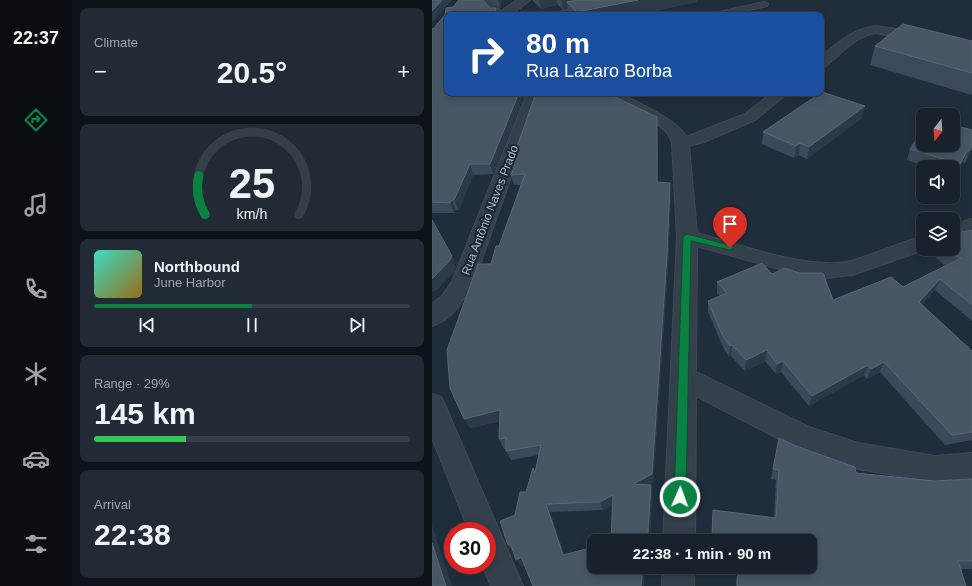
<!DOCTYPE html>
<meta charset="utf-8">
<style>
body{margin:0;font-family:Helvetica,sans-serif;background:#212a35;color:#f1f3f6;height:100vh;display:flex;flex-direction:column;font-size:15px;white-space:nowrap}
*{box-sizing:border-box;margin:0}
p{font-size:13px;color:#9fa4aa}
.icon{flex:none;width:22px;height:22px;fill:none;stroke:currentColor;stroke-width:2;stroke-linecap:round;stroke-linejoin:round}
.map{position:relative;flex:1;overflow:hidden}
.details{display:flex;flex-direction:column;gap:8px;padding:8px;background:#0d1319;width:360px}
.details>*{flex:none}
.guide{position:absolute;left:12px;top:12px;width:380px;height:84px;border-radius:8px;box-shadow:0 2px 10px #0003,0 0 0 1px #363f49;background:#1a4fa0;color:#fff;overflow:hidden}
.needle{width:26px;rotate:197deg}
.buttons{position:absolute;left:484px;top:108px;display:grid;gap:8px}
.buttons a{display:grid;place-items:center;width:44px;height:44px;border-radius:8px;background:#18222d;box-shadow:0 2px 10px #0003,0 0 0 1px #363f49;font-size:20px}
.speed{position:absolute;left:12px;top:522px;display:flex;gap:8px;font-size:20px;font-weight:700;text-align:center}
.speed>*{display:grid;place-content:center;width:52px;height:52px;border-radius:50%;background:#18222d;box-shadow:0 2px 10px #0003,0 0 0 1px #363f49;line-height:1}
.speed .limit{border:6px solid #d22;background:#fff;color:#111}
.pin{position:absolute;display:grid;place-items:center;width:34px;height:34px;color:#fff;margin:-41px -17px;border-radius:50% 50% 50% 0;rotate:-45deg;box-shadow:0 0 4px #0007}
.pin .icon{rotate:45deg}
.me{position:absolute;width:44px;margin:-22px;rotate:2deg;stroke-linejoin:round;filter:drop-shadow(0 0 3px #0008)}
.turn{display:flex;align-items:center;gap:14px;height:84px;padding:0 16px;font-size:18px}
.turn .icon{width:52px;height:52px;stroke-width:2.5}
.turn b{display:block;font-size:28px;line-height:34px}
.big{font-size:30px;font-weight:800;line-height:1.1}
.details .widget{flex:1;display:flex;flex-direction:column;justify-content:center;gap:6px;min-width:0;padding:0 14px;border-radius:8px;background:#212a35}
.details .dial{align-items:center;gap:0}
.dial svg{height:104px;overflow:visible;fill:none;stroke:#363f49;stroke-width:7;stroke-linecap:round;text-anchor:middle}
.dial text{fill:#f1f3f6;stroke:none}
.song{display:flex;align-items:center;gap:12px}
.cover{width:48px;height:48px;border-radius:6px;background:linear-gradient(135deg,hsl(170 70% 55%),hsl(40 70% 35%))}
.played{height:4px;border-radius:2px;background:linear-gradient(90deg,#0b8043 50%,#363f49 50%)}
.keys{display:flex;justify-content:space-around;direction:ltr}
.heat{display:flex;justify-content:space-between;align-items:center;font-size:22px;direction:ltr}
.charge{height:6px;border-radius:3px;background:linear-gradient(90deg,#34c759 29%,#363f49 0)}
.trip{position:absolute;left:155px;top:534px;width:230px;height:40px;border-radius:8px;background:#18222d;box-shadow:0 2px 10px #0003,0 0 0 1px #363f49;font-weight:800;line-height:40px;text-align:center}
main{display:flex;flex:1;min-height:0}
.menu{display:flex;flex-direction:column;width:72px;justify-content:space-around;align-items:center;background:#0a0e12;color:#9fa4aa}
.menu .icon{width:28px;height:28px}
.menu .active{color:#0b8043}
.menu b{font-size:18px;color:#f1f3f6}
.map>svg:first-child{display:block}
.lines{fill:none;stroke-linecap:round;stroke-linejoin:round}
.service-casing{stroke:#3e4955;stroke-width:2}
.minor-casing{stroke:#3e4955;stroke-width:2}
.service{fill:#34404c;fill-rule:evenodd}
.minor{fill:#34404c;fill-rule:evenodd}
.wall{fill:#3b4a5a}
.shaded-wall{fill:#2b3a49}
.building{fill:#475766;stroke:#586675}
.route{fill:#0b8043;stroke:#07532c}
.labels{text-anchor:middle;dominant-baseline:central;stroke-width:4;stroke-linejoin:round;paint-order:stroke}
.street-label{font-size:12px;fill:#afbbc8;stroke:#1a2531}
</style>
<main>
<nav class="menu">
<b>22:37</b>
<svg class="icon active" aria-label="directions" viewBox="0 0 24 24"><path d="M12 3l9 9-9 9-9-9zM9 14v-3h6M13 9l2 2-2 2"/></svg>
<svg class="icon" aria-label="music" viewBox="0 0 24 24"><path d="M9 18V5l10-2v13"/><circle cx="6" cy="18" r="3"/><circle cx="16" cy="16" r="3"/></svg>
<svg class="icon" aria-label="phone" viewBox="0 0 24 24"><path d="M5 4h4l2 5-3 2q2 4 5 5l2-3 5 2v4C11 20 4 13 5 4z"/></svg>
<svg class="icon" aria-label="climate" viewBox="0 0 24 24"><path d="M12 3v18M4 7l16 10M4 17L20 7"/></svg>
<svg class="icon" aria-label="car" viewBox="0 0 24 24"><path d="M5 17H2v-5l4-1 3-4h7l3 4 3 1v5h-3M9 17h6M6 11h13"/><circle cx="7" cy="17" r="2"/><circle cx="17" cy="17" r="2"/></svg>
<svg class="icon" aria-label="filters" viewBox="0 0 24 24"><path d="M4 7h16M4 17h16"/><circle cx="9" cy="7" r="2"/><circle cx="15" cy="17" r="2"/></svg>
</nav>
<section class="details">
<div class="widget"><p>Climate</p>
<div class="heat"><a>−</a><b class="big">20.5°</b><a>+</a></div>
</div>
<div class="widget dial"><svg viewBox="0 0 100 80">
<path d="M14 69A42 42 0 1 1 86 69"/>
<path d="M14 69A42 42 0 0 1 9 39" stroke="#0b8043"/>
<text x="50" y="56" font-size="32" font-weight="700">25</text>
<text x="50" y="72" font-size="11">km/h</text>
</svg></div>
<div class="widget">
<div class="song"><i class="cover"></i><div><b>Northbound</b><p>June Harbor</p></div></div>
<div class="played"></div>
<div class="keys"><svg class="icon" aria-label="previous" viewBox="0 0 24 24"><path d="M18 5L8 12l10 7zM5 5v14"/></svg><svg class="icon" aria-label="pause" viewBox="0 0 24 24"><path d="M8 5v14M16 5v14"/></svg><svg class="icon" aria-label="next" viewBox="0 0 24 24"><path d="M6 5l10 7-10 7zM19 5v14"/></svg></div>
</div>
<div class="widget"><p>Range · 29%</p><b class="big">145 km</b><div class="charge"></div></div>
<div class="widget"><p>Arrival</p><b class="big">22:38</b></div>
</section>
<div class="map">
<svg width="540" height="586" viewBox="0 0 540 586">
<rect width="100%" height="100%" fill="#202e3c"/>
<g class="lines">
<g class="service-casing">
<path id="service" d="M332 2 336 4 335 6 293 15H278L282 13Z
M156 6H159V10L135 15H120L121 13Z"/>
</g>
<g class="minor-casing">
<path id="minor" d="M47 0H59L69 11 85 0H98L79 15H61Z
M443 26 486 32 540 47V55L485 40 443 33C424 36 408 54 394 66L389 67V56C406 43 421 29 443 26Z
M95 93H109L41 284C31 301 20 320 0 326V304L10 296 20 282Z
M162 93C168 93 174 92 180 93 196 95 248 122 254 137L313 114 340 93H356L323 120 272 142 257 146 265 233C305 244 379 271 419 261 443 254 467 243 491 236V249H495L420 275 393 278 358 272 265 246 264 372 377 427 426 443 503 456 540 453V479L503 482 426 469 359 445 264 396 263 541H231L245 237 240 143C239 140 238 137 236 134 226 120 181 104 164 96Z
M540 219V232L521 238V225Z
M0 394 9 397 13 405 91 586H59L50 565H55V531H37L0 438Z
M230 567H262V586H230Z"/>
</g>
<use href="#service" class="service"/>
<use href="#minor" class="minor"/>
</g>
<path class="wall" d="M27 0H51L58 8H64L66 15H15V93H93L61 174 41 175 27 210H24L22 213H0V29L2 28 13 15 14 8 21 7Z
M60 0H70L68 8Z
M100 0H266V2L202 15H137L136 9 131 10 126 5 109 9Z
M540 41V95L438 65 443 46Z
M168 96 225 127 226 182 238 183 239 193 236 266 221 483 217 485 220 494 218 540 215 541H179L180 505 171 510 118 512 132 555 162 567H216L217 571 213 572 93 565 90 567 82 553 76 545 83 515 94 492 103 472 107 455 79 460 74 451V448L72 449 67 439 68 421 38 428 59 264 67 246 89 185H82L79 175 81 170 79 164Z
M430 118 375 159 367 155 362 158 330 144 331 132Z
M478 149H540L533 163 531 162 523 176 521 175V167H496L475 160Z
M540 230V321L503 290 489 305 540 351V440L513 445 448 372 435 379 432 375 377 406 349 372 344 374 333 361 313 371 299 356 297 357 290 345 276 312V301L288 296 285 293V282L340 274 401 300 471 287 514 266 512 265 500 254 502 249H521L531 232Z
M347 438 364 446 424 473 502 481 540 479V569H529L534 586H304L305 571H301V567H378V541H280L281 510 342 518 344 480 339 479Z"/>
<path class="shaded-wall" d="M10 0H20L0 23V11Z
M66 0H70L68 8Z
M107 0H125L126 5 109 9Z
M129 0H180L135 2 136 9 131 10Z
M206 0H266V2L202 15H146L145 12Z
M64 8 66 15H62Z
M87 93H93L61 174 58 164Z
M166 93H167L168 100 165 96Z
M433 106 430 118 375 159 377 147Z
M225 117V127L226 192 225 182Z
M368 143 367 155 362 158 364 146Z
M540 146V149L533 163 537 151Z
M535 151 531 162 523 176 528 164Z
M38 164 41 175 27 210 22 200Z
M238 183 239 193 236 266 221 483 203 493 201 484Z
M20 200 24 210 22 213 18 203Z
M20 256 24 267 23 271 5 290 0 292V279Z
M508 279 503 290 482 313 487 302Z
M300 345 299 356 297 357 298 346Z
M335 350 333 361 313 371 314 360Z
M351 361 349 372 344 374 345 364Z
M452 362 448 372 435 379 439 369Z
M436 365 432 375 377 406 380 396Z
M68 410 73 419 38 428 32 419Z
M219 485 220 494 218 540 215 541H213Z
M181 495 183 504 171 510 168 502Z
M114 504 118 512 135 562 131 555Z
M0 525 20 586H14L0 543Z
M89 557 95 564 90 567 84 560Z
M211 567H216L217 571 213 572 212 586H209Z"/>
<path class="building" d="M0 0H10L0 11Z
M27 0H51L58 8H64L62 15H15V93H87L58 164H38L22 200H20L18 203 0 202V29L2 28 13 15 14 8 21 7Z
M146 0H206L145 12 135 2Z
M471 24 540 41V73L443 46Z
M390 92 433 106 377 147 368 143 364 146 331 132Z
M104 93H166L165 96 183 97 225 117V182L238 183 235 255 220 474 201 484 219 485 216 532 214 533 213 541H179L181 495 168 502 114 504 131 555 162 547V567H211L209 586H101L89 557 84 560 79 545H76L68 521 83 515 88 492H94L101 468 103 473 109 445 74 451V438L67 439 68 410 32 419 18 388 15 350 46 264H59L64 246H67L93 174 79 175 83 164H79Z
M521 125 540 130V146L537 151H535L528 164 478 149 491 129V145H521Z
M0 220 20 256 18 260 0 279Z
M540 230V305L508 279 487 302 540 351V432L520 435 452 362 439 369 436 365 380 396 351 361 345 364 335 350 314 360 300 345 298 346 290 334 276 301 295 293 285 282 330 263 340 274 353 268 367 273H391L401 300 459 277 471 287 529 258 517 254 511 249H521V235L529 231 531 232Z
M347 438 364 446 423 467 424 473 502 481 540 479V561H526L534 586H305L306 567H378V541H304L280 537 281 510 344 518 347 470 341 469Z
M0 543 14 586H0Z"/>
<path class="route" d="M255 234 301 246 302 248 298 250 259 241 254 497 253 501 248 503 244 501 242 497 251 237Z"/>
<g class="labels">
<g class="street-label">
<text transform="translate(58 210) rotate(-69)">Rua Antônio Naves Prado</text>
</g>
</g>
</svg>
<div class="buttons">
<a><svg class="needle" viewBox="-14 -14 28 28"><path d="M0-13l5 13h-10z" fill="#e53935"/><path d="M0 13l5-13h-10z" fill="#9fa4aa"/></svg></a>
<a><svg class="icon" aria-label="sound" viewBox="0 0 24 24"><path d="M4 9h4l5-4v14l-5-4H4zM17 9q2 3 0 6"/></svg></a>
<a><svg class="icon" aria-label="layers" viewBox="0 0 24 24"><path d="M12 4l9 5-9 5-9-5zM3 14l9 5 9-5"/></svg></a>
</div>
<div class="speed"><div class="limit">30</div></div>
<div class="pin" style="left:298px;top:248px;background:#d93025"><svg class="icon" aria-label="arrive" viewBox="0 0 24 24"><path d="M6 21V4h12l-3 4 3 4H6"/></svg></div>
<svg class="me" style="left:248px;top:497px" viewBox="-20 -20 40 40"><circle r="17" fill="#0b8043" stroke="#fff" stroke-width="3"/><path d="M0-11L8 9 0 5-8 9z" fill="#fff"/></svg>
<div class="trip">22:38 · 1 min · 90 m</div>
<div class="guide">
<div class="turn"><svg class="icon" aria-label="right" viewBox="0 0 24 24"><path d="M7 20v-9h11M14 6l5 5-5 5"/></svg><div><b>80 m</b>Rua Lázaro Borba</div></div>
</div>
</div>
</main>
